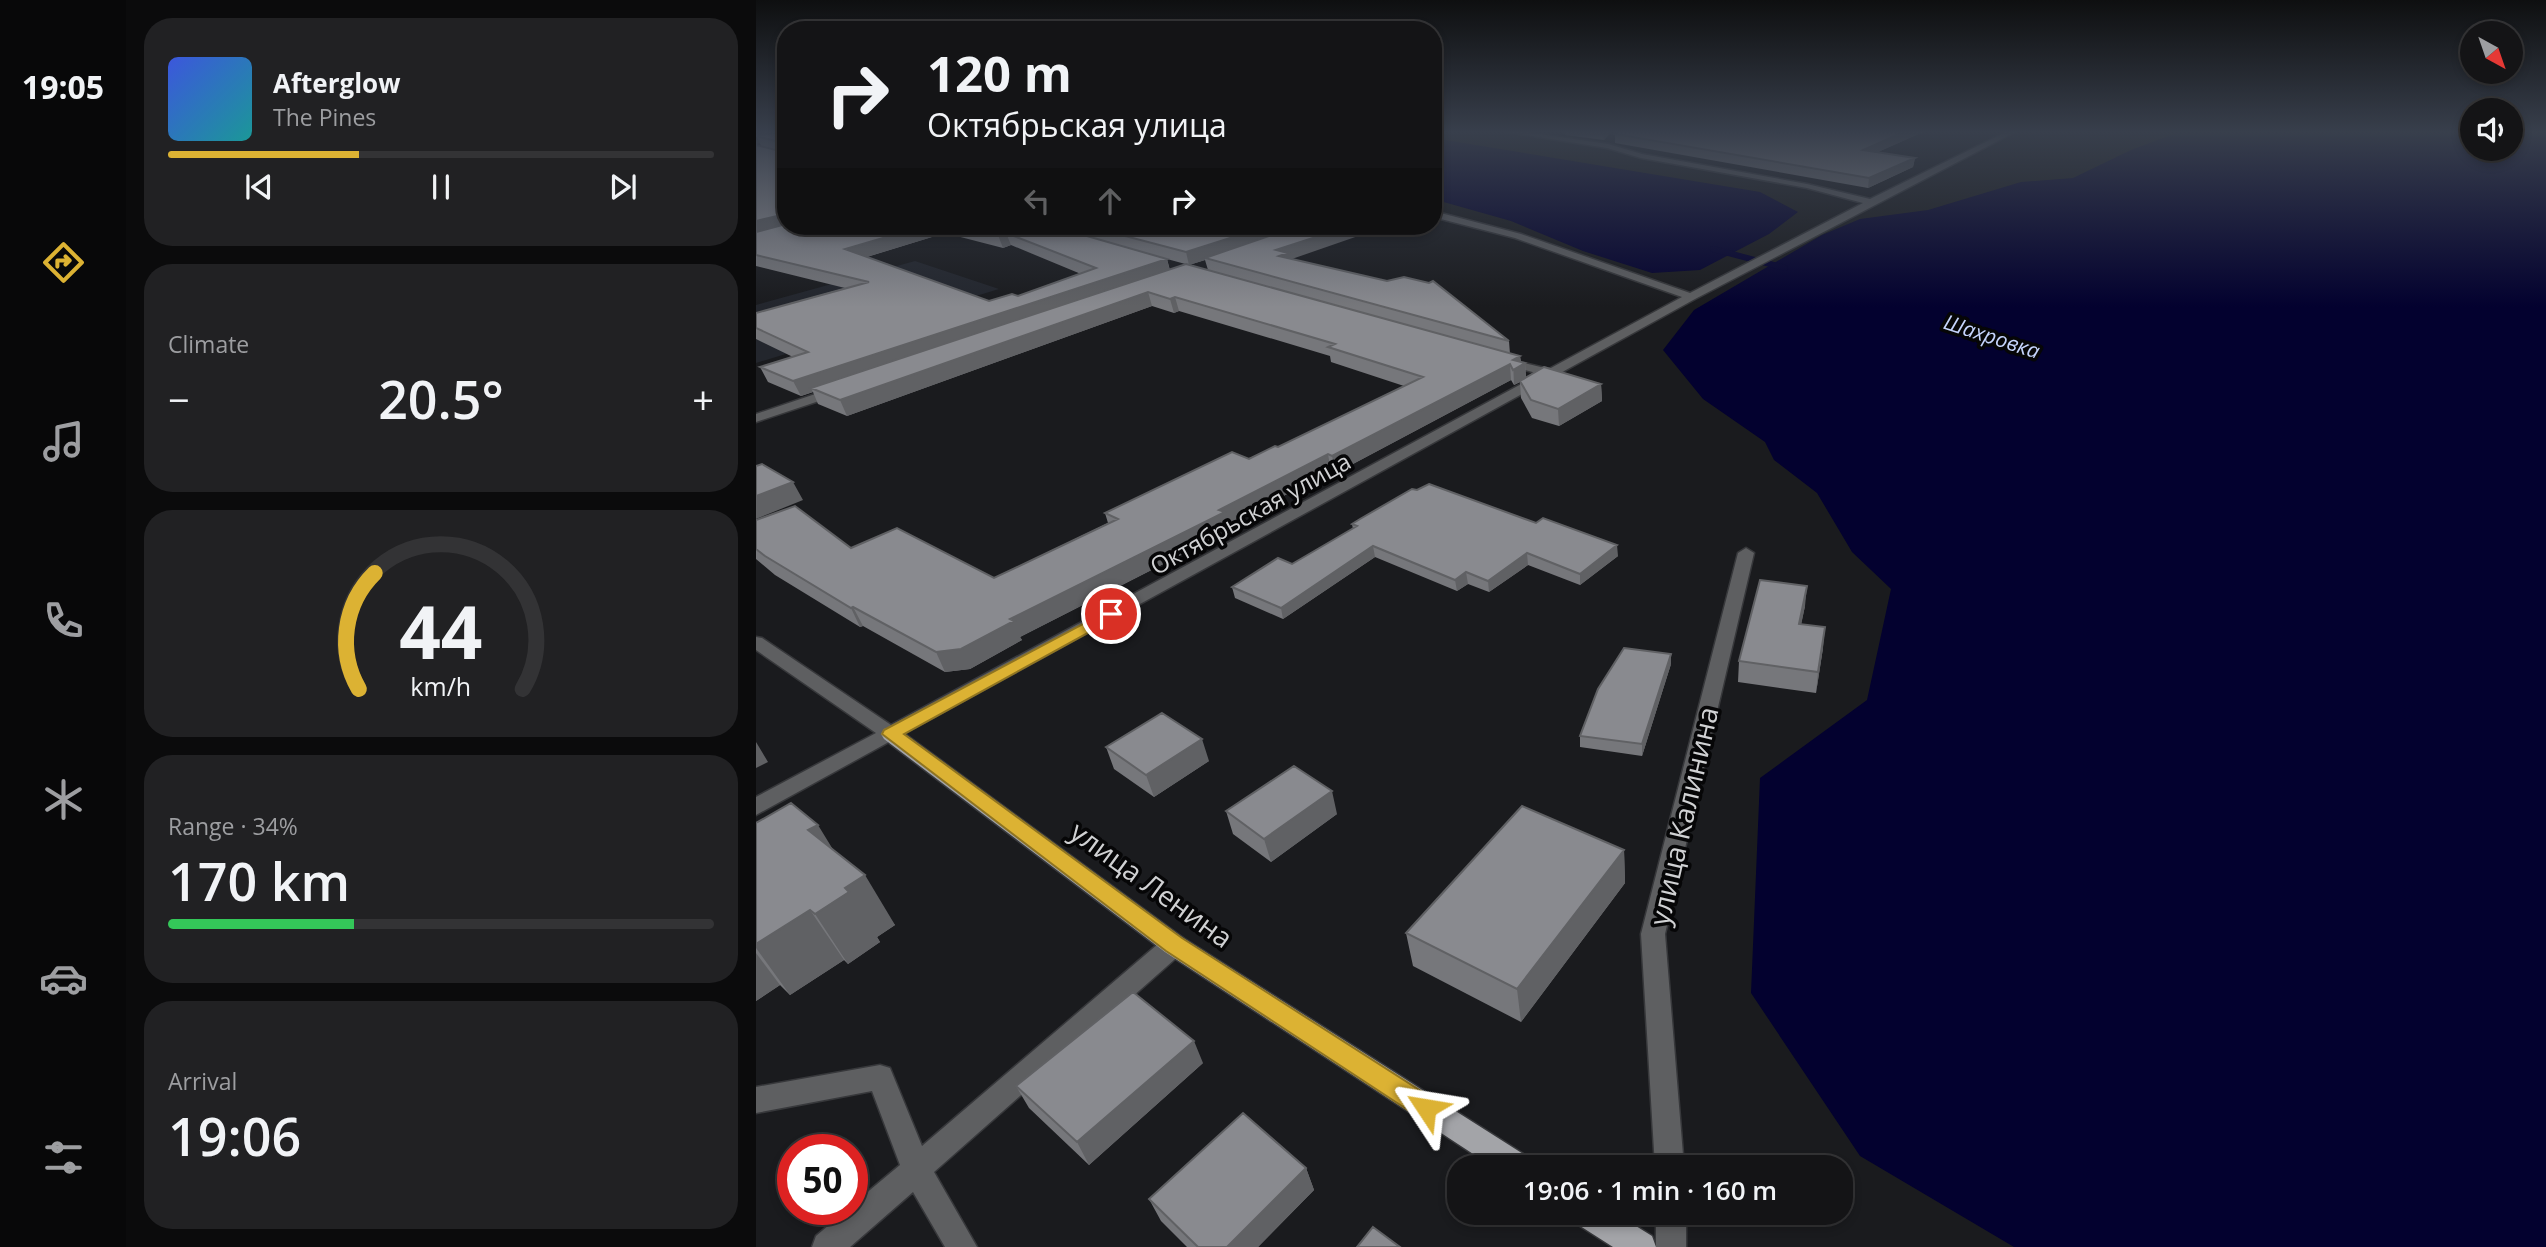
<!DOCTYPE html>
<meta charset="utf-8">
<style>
body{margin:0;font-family:"Open Sans",sans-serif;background:#212123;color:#f1f3f6;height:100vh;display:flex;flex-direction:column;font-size:26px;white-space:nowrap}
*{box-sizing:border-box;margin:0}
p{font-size:23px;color:#9d9ea1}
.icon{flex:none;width:38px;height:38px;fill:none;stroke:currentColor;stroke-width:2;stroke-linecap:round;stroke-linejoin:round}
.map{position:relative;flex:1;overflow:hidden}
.panel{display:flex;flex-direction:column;gap:18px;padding:18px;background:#0b0b0c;width:630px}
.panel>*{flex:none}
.guide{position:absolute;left:21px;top:21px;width:665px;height:214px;border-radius:28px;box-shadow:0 4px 10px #0003,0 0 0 2px #333335;background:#141416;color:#f1f3f6;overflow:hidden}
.needle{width:46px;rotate:140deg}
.buttons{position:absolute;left:1704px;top:21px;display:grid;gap:14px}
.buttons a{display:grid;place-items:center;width:63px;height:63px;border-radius:50%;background:#141416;box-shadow:0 4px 10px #0003,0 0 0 2px #333335;font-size:35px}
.speed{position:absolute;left:21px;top:1134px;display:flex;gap:14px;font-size:35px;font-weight:700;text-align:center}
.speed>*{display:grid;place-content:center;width:91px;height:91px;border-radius:50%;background:#141416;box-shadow:0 4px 10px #0003,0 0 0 2px #333335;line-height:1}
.speed .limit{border:10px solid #d22;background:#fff;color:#111}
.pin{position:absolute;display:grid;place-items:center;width:60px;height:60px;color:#fff;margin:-30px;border:4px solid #fff;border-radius:50%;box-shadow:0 2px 7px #0007}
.me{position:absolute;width:77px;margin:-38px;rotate:303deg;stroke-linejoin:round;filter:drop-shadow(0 0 5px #0008)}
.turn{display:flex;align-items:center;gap:24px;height:147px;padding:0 35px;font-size:32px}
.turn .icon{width:91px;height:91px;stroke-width:2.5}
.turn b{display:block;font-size:49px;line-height:60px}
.lanes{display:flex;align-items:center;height:66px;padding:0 35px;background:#0003;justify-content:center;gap:35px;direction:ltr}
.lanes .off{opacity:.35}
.big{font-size:52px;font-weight:600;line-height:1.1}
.panel .tile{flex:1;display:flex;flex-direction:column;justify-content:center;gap:10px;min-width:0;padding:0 24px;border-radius:28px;background:#212123}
.panel .dial{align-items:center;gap:0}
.dial svg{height:182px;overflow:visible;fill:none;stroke:#333335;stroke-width:7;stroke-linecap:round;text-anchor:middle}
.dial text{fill:#f1f3f6;stroke:none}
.song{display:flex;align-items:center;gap:21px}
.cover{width:84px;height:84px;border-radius:10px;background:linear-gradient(135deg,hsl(230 70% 55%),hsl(180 70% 35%))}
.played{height:7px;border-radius:4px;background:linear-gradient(90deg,#dcb233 35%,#333335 35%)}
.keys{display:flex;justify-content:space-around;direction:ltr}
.heat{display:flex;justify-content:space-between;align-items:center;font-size:38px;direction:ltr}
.charge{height:10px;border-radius:5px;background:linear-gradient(90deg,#34c759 34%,#333335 0)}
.trip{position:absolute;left:691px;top:1155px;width:406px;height:70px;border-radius:28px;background:#141416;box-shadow:0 4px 10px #0003,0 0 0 2px #333335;font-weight:600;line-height:70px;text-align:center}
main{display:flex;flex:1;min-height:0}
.tab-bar{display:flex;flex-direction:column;width:126px;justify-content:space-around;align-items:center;background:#080809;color:#9d9ea1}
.tab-bar .icon{width:49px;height:49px}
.tab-bar .current{color:#dcb233}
.tab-bar b{font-size:32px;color:#f1f3f6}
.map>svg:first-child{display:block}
.built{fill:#23262d}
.water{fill:#03012f}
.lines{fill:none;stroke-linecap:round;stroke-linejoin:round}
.stream{stroke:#03012f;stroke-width:6}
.minor-casing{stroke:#37383b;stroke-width:3}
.major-casing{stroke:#37383b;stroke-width:3}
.minor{fill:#5e5f61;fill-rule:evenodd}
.major{fill:#a3a4a8;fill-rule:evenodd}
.wall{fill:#76777b;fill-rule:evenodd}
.shaded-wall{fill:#606164}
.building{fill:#898a8f;stroke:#606164;stroke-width:2}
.route{fill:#dcb233;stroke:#8f7421;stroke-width:2}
.labels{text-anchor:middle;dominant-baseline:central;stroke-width:7;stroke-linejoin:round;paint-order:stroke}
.far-water-label{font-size:21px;font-style:italic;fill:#c5d4fc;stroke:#060607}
.street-label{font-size:24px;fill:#d0d1d3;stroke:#060607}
.near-street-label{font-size:28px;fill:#d0d1d3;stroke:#060607}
</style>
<main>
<nav class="tab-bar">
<b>19:05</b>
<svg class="icon current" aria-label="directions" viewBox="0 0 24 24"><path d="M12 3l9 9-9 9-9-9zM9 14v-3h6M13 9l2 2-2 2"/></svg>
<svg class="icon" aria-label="music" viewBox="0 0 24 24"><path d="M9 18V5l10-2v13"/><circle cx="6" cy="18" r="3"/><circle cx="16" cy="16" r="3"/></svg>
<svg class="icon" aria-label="phone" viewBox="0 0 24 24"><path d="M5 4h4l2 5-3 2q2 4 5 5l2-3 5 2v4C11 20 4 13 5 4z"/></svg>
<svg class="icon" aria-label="climate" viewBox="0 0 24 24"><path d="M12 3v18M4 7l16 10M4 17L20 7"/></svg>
<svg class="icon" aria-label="car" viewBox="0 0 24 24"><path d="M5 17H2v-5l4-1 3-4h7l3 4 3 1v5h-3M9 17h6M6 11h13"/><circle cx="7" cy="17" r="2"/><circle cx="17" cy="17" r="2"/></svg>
<svg class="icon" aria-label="filters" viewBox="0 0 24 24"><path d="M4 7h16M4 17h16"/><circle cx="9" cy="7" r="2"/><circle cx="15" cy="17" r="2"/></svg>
</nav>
<section class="panel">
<div class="tile">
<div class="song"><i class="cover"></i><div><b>Afterglow</b><p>The Pines</p></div></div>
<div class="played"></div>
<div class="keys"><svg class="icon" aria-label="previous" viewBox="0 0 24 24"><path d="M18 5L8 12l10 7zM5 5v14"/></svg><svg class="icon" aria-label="pause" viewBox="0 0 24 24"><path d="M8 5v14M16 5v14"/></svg><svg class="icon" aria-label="next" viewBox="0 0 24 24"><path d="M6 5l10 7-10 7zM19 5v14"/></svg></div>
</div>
<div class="tile"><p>Climate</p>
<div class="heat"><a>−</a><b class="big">20.5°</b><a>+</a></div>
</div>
<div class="tile dial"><svg viewBox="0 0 100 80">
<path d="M14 69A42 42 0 1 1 86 69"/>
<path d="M14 69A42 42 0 0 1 21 18" stroke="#dcb233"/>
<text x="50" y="56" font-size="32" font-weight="700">44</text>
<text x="50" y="72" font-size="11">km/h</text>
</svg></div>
<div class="tile"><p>Range · 34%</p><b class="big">170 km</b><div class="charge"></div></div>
<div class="tile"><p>Arrival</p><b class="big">19:06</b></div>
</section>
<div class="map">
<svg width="1790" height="1247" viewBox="0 0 1790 1247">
<rect width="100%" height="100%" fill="#1a1b1e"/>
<path class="built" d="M159 261 243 289 0 363V305Z"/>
<path class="water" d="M1423 132H1717V149H1755V132H1790V1247H1258L1104 1156 995 993 1004 778 1111 700 1135 589 1096 552 1061 493 1018 460 1009 442 947 399 907 350 938 310 1066 235 1104 219 1172 210 1265 182 1317 178 1375 150Z
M677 138 1004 192 1042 212 1013 234 944 270 896 273 827 251 755 221 677 199Z"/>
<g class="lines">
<path class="stream" d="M957 249 1029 268"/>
<g class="minor-casing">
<path id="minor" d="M751 132H770L852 144 886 154 1051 184 1114 199 1250 132H1259L939 299 0 815V797L120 733 0 650V637L6 638 135 725 784 374 742 363V357L793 369 926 297 759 238 677 217V211L765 234 934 293 1107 203 1051 188 885 158 851 148Z
M30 135V139L0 144V140Z
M80 387 86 391 84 394 0 422V414Z
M990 548 998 553 909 934 928 1167H899L885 934 982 553Z
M418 935 427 938 430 945 427 952 178 1172 221 1247H189L157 1192 94 1247H56L60 1236 92 1209H96V1205L144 1165 116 1091 0 1113V1087L124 1065 134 1068 166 1146 409 938Z
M900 1213H930V1247H900Z"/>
</g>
<g class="major-casing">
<path id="major" d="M135 727 142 729 427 938 772 1157 776 1167H737L409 952 128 739 125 734 128 729Z
M817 1213H859L896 1236 900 1247H857L821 1224Z"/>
</g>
<use href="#minor" class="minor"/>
<use href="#major" class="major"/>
</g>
<path class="wall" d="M0 132H30V226H432L534 259 753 341 754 354 764 356 765 362 769 363 770 377 845 384 846 401 803 426 776 418 765 398 764 382 758 385 755 380 580 473 575 471 472 525 474 530 264 637 266 640 214 669 189 672 107 626 104 627 19 575 0 559V520L95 548 238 578 352 523 349 513 522 447 648 386 575 362 574 356 423 311 418 313 396 306 91 416 62 404 57 392 45 396 12 382 4 367 37 357 0 339V313L89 288 0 266V145L5 146 1 137H0ZM189 233 247 248 255 245 325 274 262 296 233 301 111 257ZM411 259 433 265 449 260 452 270H414Z
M808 132H855L848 140 809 135Z
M1167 132 1122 152 1159 158 1157 167 1112 188 859 143V134Z
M596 524 862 556 824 585 772 565 733 592 712 584 701 591 619 557 527 619 479 598 476 587 536 564 597 529Z
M1049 606 1045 624 1067 648 1060 693 982 682 983 661Z
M915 664 886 756 824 747V736Z
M350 747 453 761 398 797 358 769Z
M470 811 581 814 515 862 477 834Z
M0 823 77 850 139 925 121 937 124 942 92 964 88 960 34 995 24 985 0 1001Z
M868 850 869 883 765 1022 657 966 650 933Z
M447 1063 333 1165 273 1108 260 1086Z
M550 1168 558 1190 502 1247H431L405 1221 393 1199Z"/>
<path class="shaded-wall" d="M0 132H30L1 136V137H0Z
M847 132H855L848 140Z
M1148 132H1167L1106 159 1107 150Z
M1159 158 1157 167 1112 188 1113 178Z
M30 214V226L0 235V221Z
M168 226H186L189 233 94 262 89 249Z
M512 226H551L449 258V260L433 265 430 252Z
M594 226H631L533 260 525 269 520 250Z
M250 233 255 245 247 248 242 235Z
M411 259 414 272 55 388 57 392 45 396 37 381Z
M392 292 396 306 91 416 84 400Z
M419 297 423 311 418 313 414 299Z
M764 356 765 365 769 363 770 379 758 385 757 360Z
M754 364 755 380 580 473 576 456Z
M845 384 846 401 803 426 802 409Z
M572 454 575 471 472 525 474 530 264 637 266 640 214 669 189 672 180 652 254 619 463 510Z
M37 482 47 500 0 519V496Z
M861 545 862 556 824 585V574Z
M617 546 619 557 527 619 525 608Z
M771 553 772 565 733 592 732 581Z
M710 572 712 584 701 591 699 580Z
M1051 586 1049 606 1041 645 1043 624Z
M97 607 107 626 104 627 95 608Z
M1069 627 1067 648 1060 693 1062 672Z
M915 654V664L886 756V744Z
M446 739 453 761 398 797 390 775Z
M0 742 12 762 0 768Z
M576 791 581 814 515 862 508 839Z
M62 825 92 874 52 830Z
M868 850 869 883 765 1022 761 989Z
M109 875 139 925 121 937 124 942 92 964 59 914 89 888Z
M54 910 88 960 34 995 0 948V944Z
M0 953 24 985 0 1001Z
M438 1041 447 1063 333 1165 321 1142Z
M550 1168 558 1190 502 1247H471Z"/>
<path class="building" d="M22 132H30V214L0 221V145L27 152 26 143 1 136Z
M862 132H1148L1107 150 1159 158 1113 178 859 134Z
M30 224V226H168L89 249 233 301 256 294 262 296 340 268 250 233 242 235 204 226H296L411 259 37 381 4 367 52 352 0 328V313L113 282 0 255V232Z
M331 226H432L451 231 467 226H512L430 252Z
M542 226H594L520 250 532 253 523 256 631 281 648 277 673 283 677 281 753 341 449 258Z
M430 264 764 356 757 360 769 363 757 370 754 364 576 456 572 454 463 510 469 512 254 619 258 621 205 649 180 652 97 607 95 608 9 556 0 549V520L39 506 95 548 141 528 238 578 362 519 349 513 476 452 493 459 519 446 522 447 667 377 572 347 579 344 419 297 414 299 392 292 84 400 55 388Z
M788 367 845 384 802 409 775 400 764 381Z
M6 464 37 482 0 496V466Z
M673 484 780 523 787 518 861 545 824 574 771 553 732 581 710 572 699 580 617 546 525 608 476 587 522 558 536 564 601 526 596 524 604 519 656 489 661 490Z
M1004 580 1051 586 1043 624 1069 627 1062 672 983 661Z
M868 648 915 654 886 744 824 736 842 689Z
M406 713 446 739 390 775 350 747Z
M538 766 576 791 508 839 470 811Z
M35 803 62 825 52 830 109 875 89 888 93 892 59 914 54 910 0 944V823Z
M766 806 868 850 761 989 650 933Z
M377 992 438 1041 321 1142 260 1086Z
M487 1113 550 1168 471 1247H442L393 1199Z
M617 1227 644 1247H601Z"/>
<linearGradient id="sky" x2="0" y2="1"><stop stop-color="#0e0f10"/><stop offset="0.43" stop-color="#383f4c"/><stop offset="1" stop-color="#383f4c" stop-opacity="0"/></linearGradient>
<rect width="1790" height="307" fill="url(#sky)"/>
<path class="route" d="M355 609 361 611 363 614 361 617 148 734 426 938 679 1100 683 1108 679 1116 670 1120 661 1116 410 951 126 734 128 730Z"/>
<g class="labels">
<g class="far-water-label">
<text transform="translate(1236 336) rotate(18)">Шахровка</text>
</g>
<g class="street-label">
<text transform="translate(494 513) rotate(-29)">Октябрьская улица</text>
</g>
<g class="near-street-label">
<text transform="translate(927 816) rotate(-77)">улица Калинина</text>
<text transform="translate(396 884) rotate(36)">улица Ленина</text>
</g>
</g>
</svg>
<div class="buttons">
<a><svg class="needle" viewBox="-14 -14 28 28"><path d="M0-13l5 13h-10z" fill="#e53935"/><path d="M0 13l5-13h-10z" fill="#9d9ea1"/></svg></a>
<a><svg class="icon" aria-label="sound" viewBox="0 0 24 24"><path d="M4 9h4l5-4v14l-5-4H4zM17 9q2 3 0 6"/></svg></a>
</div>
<div class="speed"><div class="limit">50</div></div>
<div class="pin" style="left:355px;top:614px;background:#d93025"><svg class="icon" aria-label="arrive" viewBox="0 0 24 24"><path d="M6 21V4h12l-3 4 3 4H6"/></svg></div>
<svg class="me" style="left:670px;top:1108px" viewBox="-20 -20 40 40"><path d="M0-17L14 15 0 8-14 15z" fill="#dcb233" stroke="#fff" stroke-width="4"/></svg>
<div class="trip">19:06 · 1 min · 160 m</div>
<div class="guide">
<div class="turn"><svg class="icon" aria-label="right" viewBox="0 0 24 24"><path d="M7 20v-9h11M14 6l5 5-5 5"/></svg><div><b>120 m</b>Октябрьская улица</div></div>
<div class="lanes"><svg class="icon off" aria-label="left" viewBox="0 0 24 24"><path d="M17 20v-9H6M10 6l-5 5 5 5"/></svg><svg class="icon off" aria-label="ahead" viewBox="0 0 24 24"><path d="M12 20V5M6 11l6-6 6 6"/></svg><svg class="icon" aria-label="right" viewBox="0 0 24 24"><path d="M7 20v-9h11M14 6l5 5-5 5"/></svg></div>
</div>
</div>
</main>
